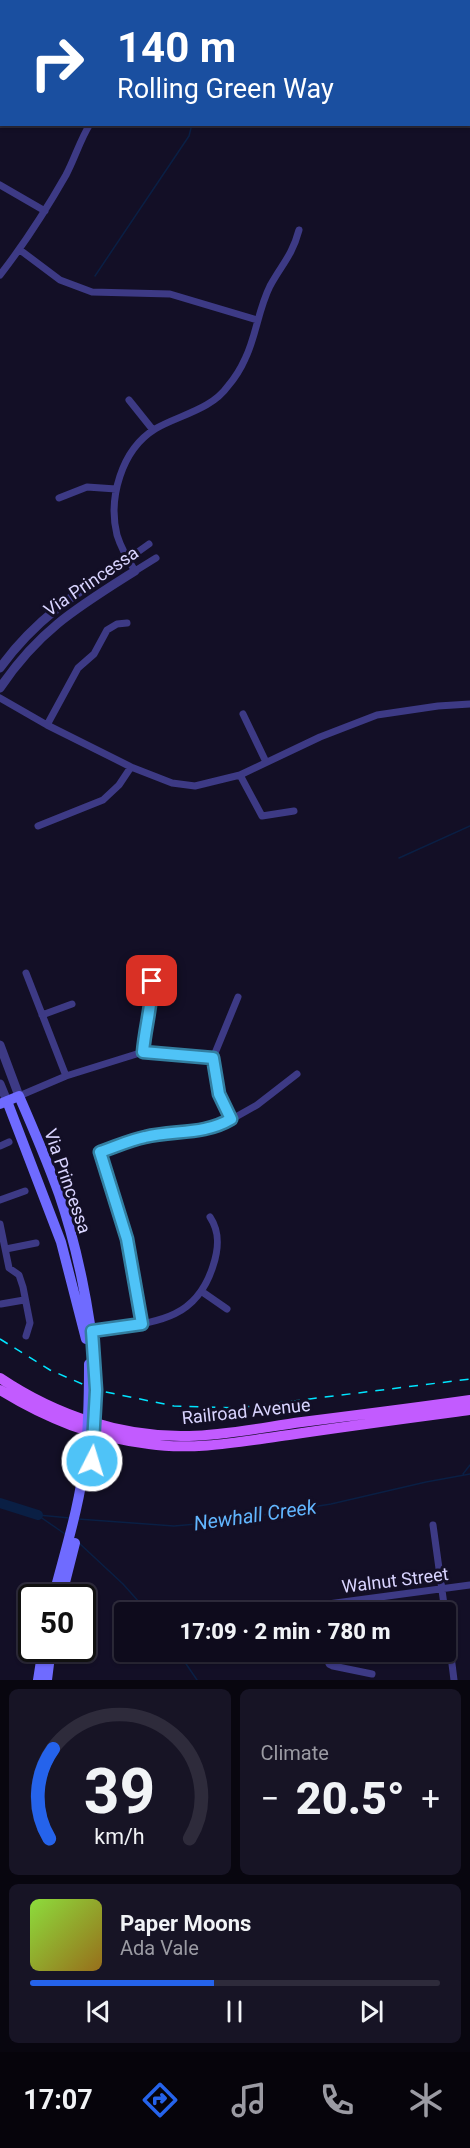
<!DOCTYPE html>
<meta charset="utf-8">
<style>
body{margin:0;font-family:Roboto,sans-serif;background:#171425;color:#f1f3f6;height:100vh;display:flex;flex-direction:column;font-size:22px;white-space:nowrap}
*{box-sizing:border-box;margin:0}
p{font-size:20px;color:#9b9ba3}
.icon{flex:none;width:33px;height:33px;fill:none;stroke:currentColor;stroke-width:2;stroke-linecap:round;stroke-linejoin:round}
.map{position:relative;height:1680px;overflow:hidden}
.drawer{display:flex;flex-direction:column;gap:9px;padding:9px;background:#08060f;flex:1}
.drawer>*{flex:none}
.top-card{position:absolute;left:0px;top:0px;width:471px;height:126px;box-shadow:0 2px 4px #0004,0 0 0 2px #2e2b3b;background:#1a4fa0;color:#fff;overflow:hidden}
.speed{position:absolute;left:18px;top:1584px;display:flex;gap:12px;font-size:30px;font-weight:700;text-align:center}
.speed>*{display:grid;place-content:center;width:78px;height:78px;border-radius:50%;background:#0e0b1c;box-shadow:0 2px 4px #0004,0 0 0 2px #2e2b3b;line-height:1}
.speed .limit{border:3px solid #111;border-radius:9px;background:#fff;color:#111}
.pin{position:absolute;display:grid;place-items:center;width:51px;height:51px;color:#fff;margin:-26px;border-radius:12px;box-shadow:0 3px 9px #0006}
.me{position:absolute;width:66px;margin:-33px;rotate:5deg;stroke-linejoin:round;filter:drop-shadow(0 0 4px #0008)}
.turn{display:flex;align-items:center;gap:21px;height:126px;padding:0 18px;font-size:27px}
.turn .icon{width:78px;height:78px;stroke-width:2.5}
.turn b{display:block;font-size:42px;line-height:51px}
.big{font-size:45px;font-weight:800;line-height:1.1}
.drawer .tile{flex:1;display:flex;flex-direction:column;justify-content:center;gap:9px;min-width:0;padding:0 21px;border-radius:9px;background:#171425}
.drawer .dial{align-items:center;gap:0}
.dial svg{height:156px;overflow:visible;fill:none;stroke:#2e2b3b;stroke-width:7;stroke-linecap:round;text-anchor:middle}
.dial text{fill:#f1f3f6;stroke:none}
.song{display:flex;align-items:center;gap:18px}
.cover{width:72px;height:72px;border-radius:9px;background:linear-gradient(135deg,hsl(90 70% 55%),hsl(40 70% 35%))}
.played{height:6px;border-radius:3px;background:linear-gradient(90deg,#2563eb 45%,#2e2b3b 45%)}
.keys{display:flex;justify-content:space-around;direction:ltr}
.heat{display:flex;justify-content:space-between;align-items:center;font-size:33px;direction:ltr}
.drawer .tiles{flex:1;display:grid;gap:9px;grid-template-columns:1fr 1fr}
.tile:last-child{grid-column:span 2}
.trip{position:absolute;left:114px;top:1602px;width:342px;height:60px;border-radius:6px;background:#0e0b1c;box-shadow:0 2px 4px #0004,0 0 0 2px #2e2b3b;font-weight:800;line-height:60px;text-align:center}
.tabs{display:flex;height:96px;justify-content:space-around;align-items:center;background:#06040b;color:#9b9ba3}
.tabs .icon{width:42px;height:42px}
.tabs .on{color:#2563eb}
.tabs b{font-size:27px;color:#f1f3f6}
.map>svg:first-child{display:block}
.lines{fill:none;stroke-linecap:round;stroke-linejoin:round}
.stream{stroke:#0a1f44;stroke-width:1.5}
.river{stroke:#0a1f44;stroke-width:10}
.minor{stroke:#3d3a85;stroke-width:7}
.tertiary{stroke:#3d3a85;stroke-width:9}
.secondary{stroke:#6f6bff;stroke-width:10}
.primary{stroke:#c25bff;stroke-width:10}
.rail{stroke:#00e5ff;stroke-width:1.5;stroke-dasharray:9 8;stroke-linecap:butt}
.secondary-bridge{stroke:#6f6bff;stroke-width:10}
.route-casing{stroke:#337fa1;stroke-width:15}
.route{stroke:#4fc3f7;stroke-width:10}
.labels{text-anchor:middle;dominant-baseline:central;stroke-width:6;stroke-linejoin:round;paint-order:stroke}
.street-label{font-size:18px;fill:#d9d4ff;stroke:#130f26}
.water-label{font-size:20px;font-style:italic;fill:#62b6ff;stroke:#130f26}
</style>
<div class="map">
<svg width="470" height="1680" viewBox="0 0 470 1680">
<rect width="100%" height="100%" fill="#130f26"/>
<g class="lines">
<path class="stream" d="M197 0V2
M95 276 189 136 192 124
M399 858 470 826
M463 1474 470 1465
M38 1515 70 1518
M39 1516 65 1534
M78 1519 174 1526 219 1522 331 1504 426 1482 470 1474
M79 1543 123 1584 148 1612
M178 1652 197 1680"/>
<path class="river" d="M0 1503 38 1515"/>
<path class="minor" d="M0 92 2 91
M0 185 45 211
M20 250 60 280 92 292 170 294 257 320
M0 275C25 243 46 210 66 175 75 158 80 140 90 124
M129 400 153 430
M59 498 87 487 116 489
M156 558 135 571C128 560 121 548 117 535 108 499 121 450 155 429 179 415 211 410 228 386 234 379 241 368 245 359 256 337 258 310 270 286 282 264 292 256 299 230
M128 559 149 544
M0 698 47 725 131 767 172 783 195 786 240 775 320 737 377 715 438 706 470 704
M243 714 266 762
M47 725 78 668 94 654 107 630 117 624 127 623
M240 775 262 816 294 811
M38 826 103 800 119 785 131 767
M26 973 66 1076
M42 1015 72 1004
M143 1052C145 1028 152 1005 152 981
M19 1096 66 1076 143 1052 213 1058
M231 1119 219 1094 213 1058 238 997
M0 1146 9 1142
M0 1200 25 1191
M0 1224 9 1268 19 1275 23 1287 30 1323 26 1336
M6 1249 36 1243
M201 1291 227 1309
M1 1304 24 1300
M143 1324 127 1239 101 1152 145 1137 201 1131 218 1127 257 1105 297 1074
M92 1331C144 1322 194 1327 213 1266 219 1248 220 1232 210 1217
M433 1525 445 1612
M322 1612 324 1607 328 1604 470 1585
M446 1616 454 1680
M326 1652 329 1664 333 1666 372 1674"/>
<path class="tertiary" d="M0 668C35 619 79 591 128 559
M0 688C39 630 78 607 135 571
M0 1045 19 1096
M0 1084 7 1101"/>
<path class="secondary" d="M7 1101 61 1242 86 1339
M0 1104 19 1096C33 1128 47 1161 59 1194 77 1246 90 1311 95 1366
M38 1680 43 1648
M47 1680 51 1648"/>
<path class="primary" d="M0 1378C55 1415 122 1438 189 1436 227 1435 265 1427 302 1422 358 1415 414 1408 470 1400
M0 1390C47 1419 93 1437 149 1444 194 1451 244 1441 289 1435 349 1426 410 1418 470 1410"/>
<path class="rail" d="M0 1339 50 1370 96 1390 174 1406 237 1408 470 1379"/>
<path class="secondary-bridge" d="M92 1460 94 1424
M53 1598C65 1551 80 1505 85 1457 89 1426 89 1395 89 1364
M61 1598 75 1543"/>
</g>
<g class="lines">
<g class="route-casing">
<path id="route" d="M92 1461 96 1390 92 1331 142 1324 127 1239 100 1152C115 1147 130 1140 145 1137 175 1130 204 1135 231 1119L219 1094 213 1058 143 1052C145 1028 152 1005 152 981"/>
</g>
<use href="#route" class="route"/>
</g>
<g class="labels">
<g class="street-label">
<text transform="translate(91 581) rotate(-34)">Via Princessa</text>
<text transform="translate(68 1181) rotate(71)">Via Princessa</text>
<text transform="translate(246 1411) rotate(-6)">Railroad Avenue</text>
<text transform="translate(395 1580) rotate(-7)">Walnut Street</text>
</g>
<g class="water-label">
<text transform="translate(255 1515) rotate(-8)">Newhall Creek</text>
</g>
</g>
</svg>
<div class="speed"><div class="limit">50</div></div>
<div class="pin" style="left:152px;top:981px;background:#d93025"><svg class="icon" aria-label="arrive" viewBox="0 0 24 24"><path d="M6 21V4h12l-3 4 3 4H6"/></svg></div>
<svg class="me" style="left:92px;top:1461px" viewBox="-20 -20 40 40"><circle r="17" fill="#4fc3f7" stroke="#fff" stroke-width="3"/><path d="M0-11L8 9 0 5-8 9z" fill="#fff"/></svg>
<div class="trip">17:09 · 2 min · 780 m</div>
<div class="top-card">
<div class="turn"><svg class="icon" aria-label="right" viewBox="0 0 24 24"><path d="M7 20v-9h11M14 6l5 5-5 5"/></svg><div><b>140 m</b>Rolling Green Way</div></div>
</div>
</div>
<section class="drawer">
<div class="tiles">
<div class="tile dial"><svg viewBox="0 0 100 80">
<path d="M14 69A42 42 0 1 1 86 69"/>
<path d="M14 69A42 42 0 0 1 16 23" stroke="#2563eb"/>
<text x="50" y="56" font-size="32" font-weight="700">39</text>
<text x="50" y="72" font-size="11">km/h</text>
</svg></div>
<div class="tile"><p>Climate</p>
<div class="heat"><a>−</a><b class="big">20.5°</b><a>+</a></div>
</div>
<div class="tile">
<div class="song"><i class="cover"></i><div><b>Paper Moons</b><p>Ada Vale</p></div></div>
<div class="played"></div>
<div class="keys"><svg class="icon" aria-label="previous" viewBox="0 0 24 24"><path d="M18 5L8 12l10 7zM5 5v14"/></svg><svg class="icon" aria-label="pause" viewBox="0 0 24 24"><path d="M8 5v14M16 5v14"/></svg><svg class="icon" aria-label="next" viewBox="0 0 24 24"><path d="M6 5l10 7-10 7zM19 5v14"/></svg></div>
</div>
</div>
</section>
<nav class="tabs">
<b>17:07</b>
<svg class="icon on" aria-label="directions" viewBox="0 0 24 24"><path d="M12 3l9 9-9 9-9-9zM9 14v-3h6M13 9l2 2-2 2"/></svg>
<svg class="icon" aria-label="music" viewBox="0 0 24 24"><path d="M9 18V5l10-2v13"/><circle cx="6" cy="18" r="3"/><circle cx="16" cy="16" r="3"/></svg>
<svg class="icon" aria-label="phone" viewBox="0 0 24 24"><path d="M5 4h4l2 5-3 2q2 4 5 5l2-3 5 2v4C11 20 4 13 5 4z"/></svg>
<svg class="icon" aria-label="climate" viewBox="0 0 24 24"><path d="M12 3v18M4 7l16 10M4 17L20 7"/></svg>
</nav>
